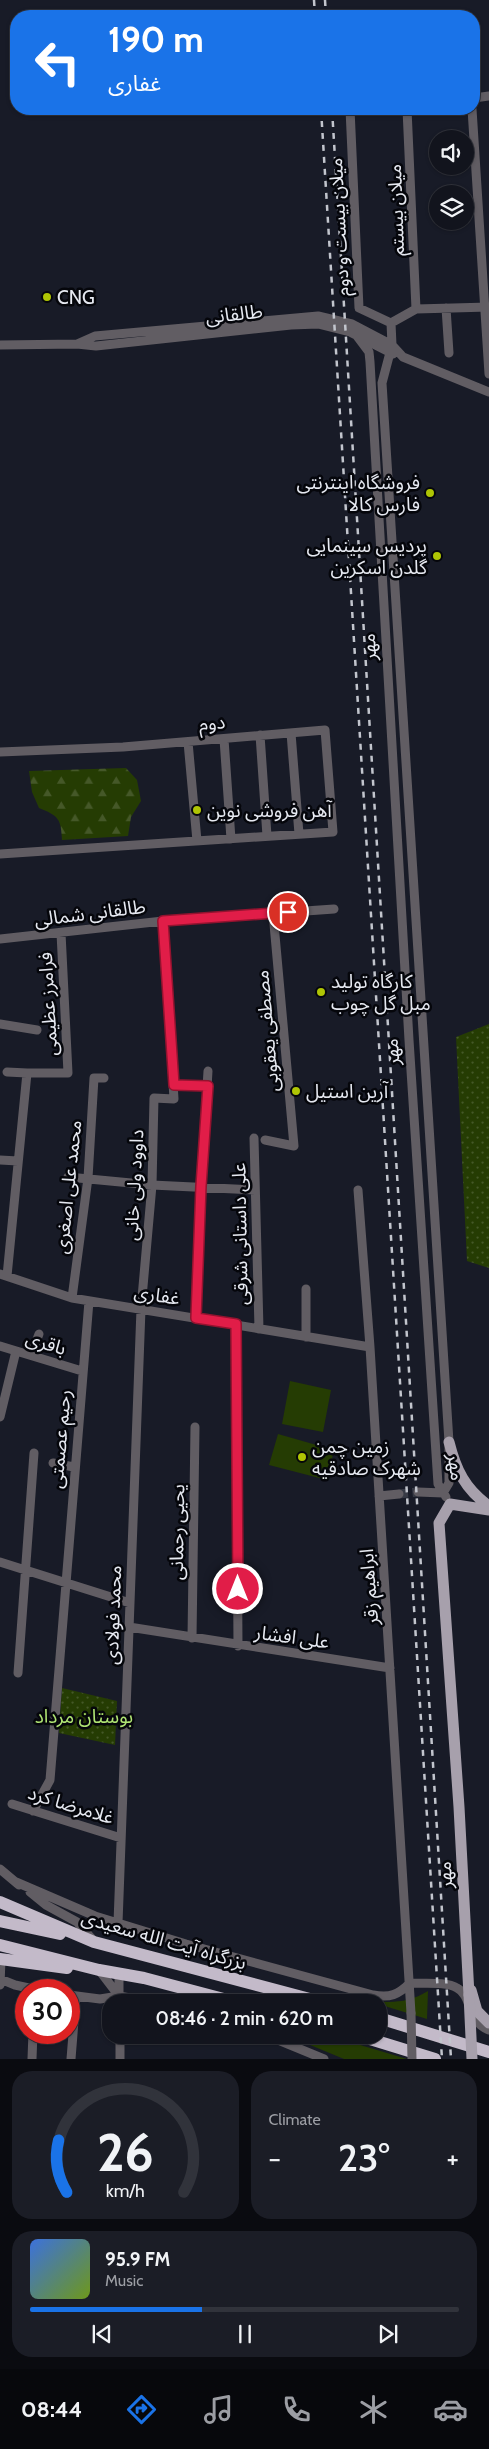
<!DOCTYPE html>
<meta charset="utf-8">
<style>
body{margin:0;font-family:Cabin,"Noto Sans Arabic",sans-serif;background:#1b1d26;color:#f1f3f6;height:100vh;display:flex;flex-direction:column;font-size:19px;white-space:nowrap}
*{box-sizing:border-box;margin:0}
p{font-size:16px;color:#9c9ea4}
.icon{flex:none;width:28px;height:28px;fill:none;stroke:currentColor;stroke-width:2;stroke-linecap:round;stroke-linejoin:round}
.map{position:relative;height:2059px;overflow:hidden}
.side{display:flex;flex-direction:column;gap:12px;padding:12px;background:#0a0b10;flex:1}
.side>*{flex:none}
.hud{position:absolute;left:10px;top:10px;width:470px;height:105px;border-radius:20px;box-shadow:0 1px 4px #0004,0 0 0 1px #31333b;background:#1a73e8;color:#fff;overflow:hidden}
.fabs{position:absolute;left:429px;top:130px;display:grid;gap:10px}
.fabs a{display:grid;place-items:center;width:45px;height:45px;border-radius:50%;background:#12141d;box-shadow:0 1px 4px #0004,0 0 0 1px #31333b;font-size:25px}
.speed{position:absolute;left:15px;top:1979px;display:flex;gap:10px;font-size:25px;font-weight:700;text-align:center}
.speed>*{display:grid;place-content:center;width:65px;height:65px;border-radius:50%;background:#12141d;box-shadow:0 1px 4px #0004,0 0 0 1px #31333b;line-height:1}
.speed .limit{border:8px solid #d22;background:#fff;color:#111}
.pin{position:absolute;display:grid;place-items:center;width:42px;height:42px;color:#fff;margin:-21px;border:2px solid #fff;border-radius:50%;box-shadow:0 1px 5px #0007}
.me{position:absolute;width:55px;margin:-28px;rotate:0deg;stroke-linejoin:round;filter:drop-shadow(0 0 4px #0008)}
.turn{display:flex;align-items:center;gap:18px;height:105px;padding:0 15px;font-size:22px}
.turn .icon{width:65px;height:65px;stroke-width:2.5}
.turn b{display:block;font-size:35px;line-height:42px}
.big{font-size:38px;font-weight:600;line-height:1.1}
.side .tile{flex:1;display:flex;flex-direction:column;justify-content:center;gap:8px;min-width:0;padding:0 18px;border-radius:20px;background:#1b1d26}
.side .dial{align-items:center;gap:0}
.dial svg{height:130px;overflow:visible;fill:none;stroke:#31333b;stroke-width:7;stroke-linecap:round;text-anchor:middle}
.dial text{fill:#f1f3f6;stroke:none}
.song{display:flex;align-items:center;gap:15px}
.cover{width:60px;height:60px;border-radius:8px;background:linear-gradient(135deg,hsl(220 70% 55%),hsl(80 70% 35%))}
.played{height:5px;border-radius:2px;background:linear-gradient(90deg,#1a73e8 40%,#31333b 40%)}
.keys{display:flex;justify-content:space-around;direction:ltr}
.heat{display:flex;justify-content:space-between;align-items:center;font-size:28px;direction:ltr}
.side .tiles{flex:1;display:grid;gap:12px;grid-template-columns:1fr 1fr}
.tile:last-child{grid-column:span 2}
.trip{position:absolute;left:102px;top:1994px;width:285px;height:50px;border-radius:20px;background:#12141d;box-shadow:0 1px 4px #0004,0 0 0 1px #31333b;font-weight:600;line-height:50px;text-align:center}
.menu{display:flex;height:80px;justify-content:space-around;align-items:center;background:#07080c;color:#9c9ea4}
.menu .icon{width:35px;height:35px}
.menu .on{color:#1a73e8}
.menu b{font-size:22px;color:#f1f3f6}
.map>svg:first-child{display:block}
.grass{fill:#253c03}
.forest{fill:url(#forest-firs)}
.park{fill:url(#park-dots)}
.lines{fill:none;stroke-linecap:round;stroke-linejoin:round}
.minor-tunnel{stroke:#373a45;stroke-width:9;stroke-dasharray:9 4.5;stroke-linecap:butt}
.minor{stroke:#615d63;stroke-width:9}
.major{stroke:#a7a0ac;stroke-width:11}
.highway{stroke:#c3bac9;stroke-width:12}
.rail{stroke:#c2c5cd;stroke-width:2.5;stroke-dasharray:6 6;stroke-linecap:butt}
.minor-bridge{stroke:#615d63;stroke-width:9}
.major-bridge{stroke:#a7a0ac;stroke-width:11}
.route-casing{stroke:#92132f;stroke-width:12}
.route{stroke:#e11d48;stroke-width:9}
.poi-dot{fill:#afc504;stroke:#05060b;stroke-width:2}
.labels{text-anchor:middle;dominant-baseline:central;stroke-width:5;stroke-linejoin:round;paint-order:stroke}
.street-label{font-size:19px;fill:#e6e9f1;stroke:#05060b}
.poi-label{font-size:19px;fill:#e6e9f1;stroke:#05060b;text-anchor:start}
.park-label{font-size:19px;fill:#b0e574;stroke:#05060b}
</style>
<div class="map">
<svg width="489" height="2059" viewBox="0 0 489 2059">
<defs>
<pattern id="forest-firs" width="22" height="20" patternUnits="userSpaceOnUse" patternTransform="scale(1.25)"><rect width="22" height="20" fill="#253c03"/><path d="M5 1l3.5 6h-7zM16 11l3.5 6h-7z" fill="#455828"/></pattern>
<pattern id="park-dots" width="8" height="8" patternUnits="userSpaceOnUse" patternTransform="scale(1.25)"><rect width="8" height="8" fill="#253c03"/><path d="M2 2h.1M6 6h.1" fill="none" stroke="#455828" stroke-width="1.8" stroke-linecap="round"/></pattern>
</defs>
<rect width="100%" height="100%" fill="#181b27"/>
<path class="grass" d="M290 1381 331 1390 323 1432 282 1424Z
M278 1434 334 1450 327 1480 269 1465Z
M428 1991 427 2019 365 2000C388 2003 407 2004 428 1991Z
M286 2035H327L407 2059H344Z"/>
<path class="forest" d="M126 768 137 780 141 801 131 817 128 836 62 840C61 819 59 816 39 808L32 792 29 771Z"/>
<path class="park" d="M489 1024V1268L467 1261 456 1037Z
M62 1688 117 1701 115 1745 59 1733Z"/>
<g class="lines">
<path class="minor-tunnel" d="M399 1494 418 1492"/>
<path class="minor" d="M474 98 489 96
M350 109 359 308 391 323
M407 109 416 309
M472 109 489 374
M446 308 449 353
M357 336 369 352 370 362 409 1040 438 1484 446 1497
M77 344 95 336 318 316 352 324 392 345 403 357 489 392
M0 345 77 344 96 346 291 325 318 324 350 332 393 354
M291 733 299 834
M260 735 267 836
M224 739 231 839
M188 742 197 841
M0 752 123 747 325 730 333 832 0 854
M0 939 163 921 334 909
M0 1024 37 1030
M27 1073H68L61 933
M174 1085 208 1086
M254 1138 259 1329
M265 1140 294 1146 273 913
M0 1160 18 1161
M68 1177 152 1185 255 1190
M358 1190 370 1347 411 2013
M0 1274 72 1298 370 1347
M7 1276 27 1073 7 1072
M306 1289V1337
M72 1298 88 1178 94 1078H104
M196 1318 201 1186 208 1071
M236 1324 238 1646
M0 1346 82 1371
M31 1355 39 1334
M0 1417 16 1351
M53 1463 74 1467
M418 1492 443 1493
M443 1493 449 1483V1442L382 383 392 345 391 323 416 309 489 307
M379 1496 399 1494
M0 1562 130 1603
M129 1627 390 1668
M192 1638 195 1427
M18 1673 34 1453
M12 1804 121 1838
M33 1811 50 1780 89 1301
M0 1869 19 1885
M16 1882 95 1916 186 1944 373 1995C390 1998 398 1995 410 1983 424 1984 446 1981 457 1988 473 1996 466 2021 489 2030
M30 1892 46 1905 77 1922 93 1940
M118 1923 141 1309 152 1185 154 1098 174 1099 163 921
M99 1970 119 1996 152 2002
M0 1979 15 1985 38 1990
M0 1985 1 1959
M69 1995 100 1999 119 1996
M119 2002V1974
M120 2035V2059
M266 2035 324 2059
M32 2059 33 2032
M71 2059 76 1996"/>
<path class="major" d="M449 1442C456 1470 465 1489 489 1506
M471 1990 477 2011 489 2023
M469 1995 459 1807 439 1523 450 1504 489 1510"/>
<path class="highway" d="M0 1902 94 1942 321 2002
M0 1921 60 1934
M0 1945 99 1970 144 1978 235 2002
M0 1959 67 1968
M379 2018 489 2052
M357 2035 435 2059"/>
<path class="rail" d="M314 0 315 16
M325 0 326 16
M321 109 442 2059
M332 109 451 2059"/>
<path class="minor-bridge" d="M411 2013 412 2059"/>
<path class="major-bridge" d="M469 1995 472 2059"/>
</g>
<g class="lines">
<g class="route-casing">
<path id="route" d="M238 1589 236 1324 196 1318 201 1186 208 1086 174 1085 163 921 288 912"/>
</g>
<use href="#route" class="route"/>
</g>
<g class="poi-dot">
<circle cx="47" cy="297" r="5"/>
<circle cx="430" cy="493" r="5"/>
<circle cx="437" cy="556" r="5"/>
<circle cx="197" cy="810" r="5"/>
<circle cx="321" cy="992" r="5"/>
<circle cx="296" cy="1091" r="5"/>
<circle cx="302" cy="1457" r="5"/>
</g>
<g class="labels">
<g class="street-label">
<text transform="translate(396 210) rotate(-92)">میلان بیستم</text>
<text transform="translate(339 227) rotate(-93)">میلان بیست و دوم</text>
<text transform="translate(234 314) rotate(-6)">طالقانی</text>
<text transform="translate(369 647) rotate(-93)">مهر</text>
<text transform="translate(212 723) rotate(-5)">دوم</text>
<text transform="translate(90 913) rotate(-7)">طالقانی شمالی</text>
<text transform="translate(48 1004) rotate(-93)">فرامرز عظیمی</text>
<text transform="translate(267 1031) rotate(-95)">مصطفی یعقوبی</text>
<text transform="translate(392 1052) rotate(-94)">مهر</text>
<text transform="translate(134 1185) rotate(-87)">داوود ولی خانی</text>
<text transform="translate(68 1187) rotate(-84)">محمد علی اصغری</text>
<text transform="translate(240 1234) rotate(-91)">علی داستانی شرقی</text>
<text transform="translate(157 1295) rotate(9)">غفاری</text>
<text transform="translate(46 1343) rotate(17)">باقری</text>
<text transform="translate(60 1439) rotate(-85)">رحیم عصمتی</text>
<text transform="translate(456 1467) rotate(82)">مهر</text>
<text transform="translate(177 1532) rotate(-89)">یحیی رحمانی</text>
<text transform="translate(369 1587) rotate(-94)">ابراهیم زقر</text>
<text transform="translate(113 1615) rotate(-88)">محمد فولادی</text>
<text transform="translate(292 1637) rotate(8)">علی افشار</text>
<text transform="translate(71 1805) rotate(17)">غلامرضا کرد</text>
<text transform="translate(445 1875) rotate(-93)">مهر</text>
<text transform="translate(164 1940) rotate(16)">بزرگراه آیت الله سعیدی</text>
</g>
<g class="poi-label">
<text x="57" y="297">CNG</text>
<text x="420" y="482" text-anchor="end">فروشگاه اینترنتی<tspan x="420" dy="22">فارس کالا</tspan></text>
<text x="427" y="545" text-anchor="end">پردیس سینمایی<tspan x="427" dy="22">گلدن اسکرین</tspan></text>
<text x="207" y="810">آهن فروشی نوین</text>
<text x="331" y="981">کارگاه تولید<tspan x="331" dy="22">مبل گل چوب</tspan></text>
<text x="306" y="1091">آرین استیل</text>
<text x="312" y="1446">زمین چمن<tspan x="312" dy="22">شهرک صادقیه</tspan></text>
</g>
<g class="park-label">
<text x="84" y="1716">بوستان مرداد</text>
</g>
</g>
</svg>
<div class="fabs">
<a><svg class="icon" aria-label="sound" viewBox="0 0 24 24"><path d="M4 9h4l5-4v14l-5-4H4zM17 9q2 3 0 6"/></svg></a>
<a><svg class="icon" aria-label="layers" viewBox="0 0 24 24"><path d="M12 4l9 5-9 5-9-5zM3 14l9 5 9-5"/></svg></a>
</div>
<div class="speed"><div class="limit">30</div></div>
<div class="pin" style="left:288px;top:912px;background:#d93025"><svg class="icon" aria-label="arrive" viewBox="0 0 24 24"><path d="M6 21V4h12l-3 4 3 4H6"/></svg></div>
<svg class="me" style="left:238px;top:1589px" viewBox="-20 -20 40 40"><circle r="17" fill="#e11d48" stroke="#fff" stroke-width="3"/><path d="M0-11L8 9 0 5-8 9z" fill="#fff"/></svg>
<div class="trip">08:46 · 2 min · 620 m</div>
<div class="hud">
<div class="turn"><svg class="icon" aria-label="left" viewBox="0 0 24 24"><path d="M17 20v-9H6M10 6l-5 5 5 5"/></svg><div><b>190 m</b>غفاری</div></div>
</div>
</div>
<section class="side">
<div class="tiles">
<div class="tile dial"><svg viewBox="0 0 100 80">
<path d="M14 69A42 42 0 1 1 86 69"/>
<path d="M14 69A42 42 0 0 1 9 37" stroke="#1a73e8"/>
<text x="50" y="56" font-size="32" font-weight="700">26</text>
<text x="50" y="72" font-size="11">km/h</text>
</svg></div>
<div class="tile"><p>Climate</p>
<div class="heat"><a>−</a><b class="big">23°</b><a>+</a></div>
</div>
<div class="tile">
<div class="song"><i class="cover"></i><div><b>95.9 FM</b><p>Music</p></div></div>
<div class="played"></div>
<div class="keys"><svg class="icon" aria-label="previous" viewBox="0 0 24 24"><path d="M18 5L8 12l10 7zM5 5v14"/></svg><svg class="icon" aria-label="pause" viewBox="0 0 24 24"><path d="M8 5v14M16 5v14"/></svg><svg class="icon" aria-label="next" viewBox="0 0 24 24"><path d="M6 5l10 7-10 7zM19 5v14"/></svg></div>
</div>
</div>
</section>
<nav class="menu">
<b>08:44</b>
<svg class="icon on" aria-label="directions" viewBox="0 0 24 24"><path d="M12 3l9 9-9 9-9-9zM9 14v-3h6M13 9l2 2-2 2"/></svg>
<svg class="icon" aria-label="music" viewBox="0 0 24 24"><path d="M9 18V5l10-2v13"/><circle cx="6" cy="18" r="3"/><circle cx="16" cy="16" r="3"/></svg>
<svg class="icon" aria-label="phone" viewBox="0 0 24 24"><path d="M5 4h4l2 5-3 2q2 4 5 5l2-3 5 2v4C11 20 4 13 5 4z"/></svg>
<svg class="icon" aria-label="climate" viewBox="0 0 24 24"><path d="M12 3v18M4 7l16 10M4 17L20 7"/></svg>
<svg class="icon" aria-label="car" viewBox="0 0 24 24"><path d="M5 17H2v-5l4-1 3-4h7l3 4 3 1v5h-3M9 17h6M6 11h13"/><circle cx="7" cy="17" r="2"/><circle cx="17" cy="17" r="2"/></svg>
</nav>
